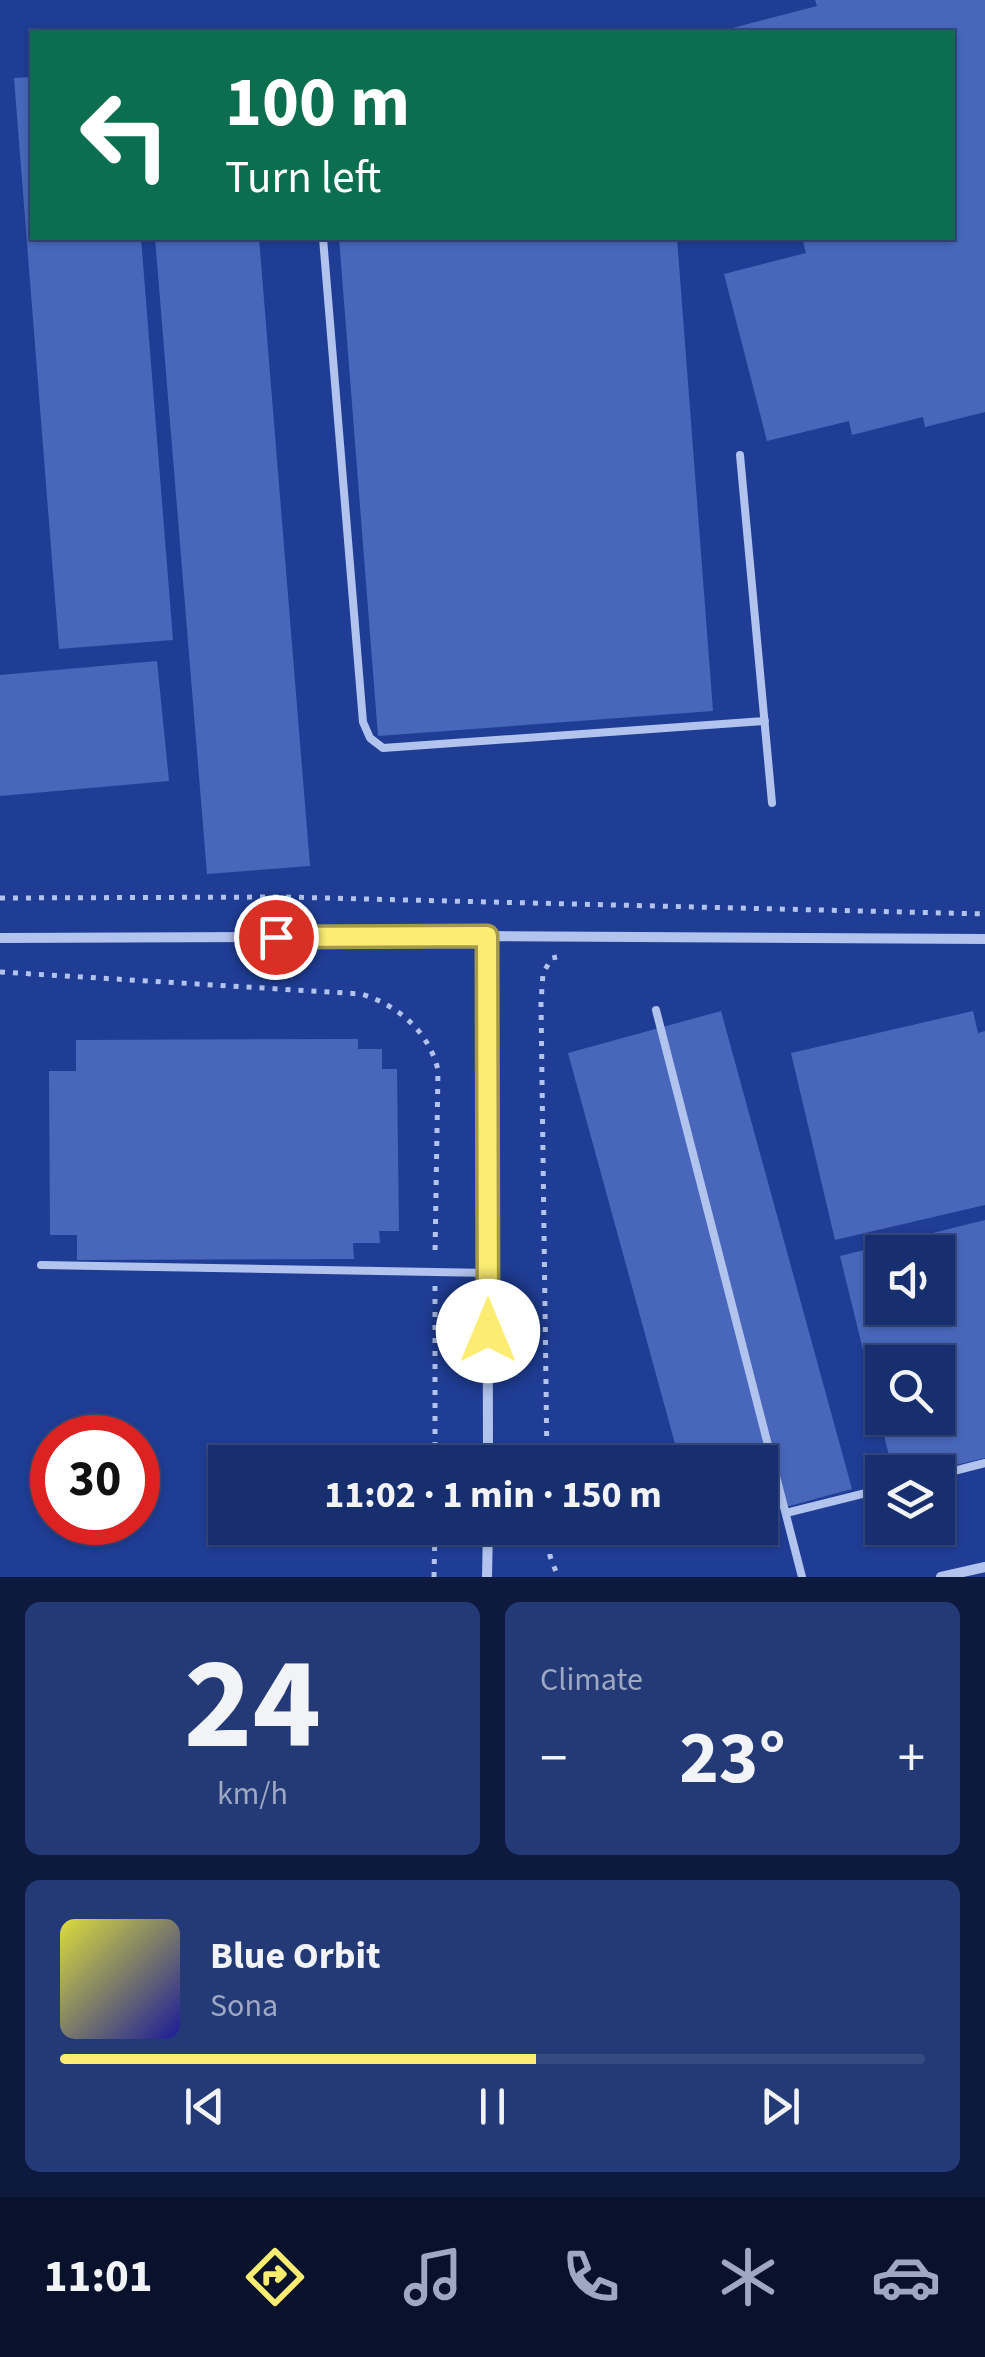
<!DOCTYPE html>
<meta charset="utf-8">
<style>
body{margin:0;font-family:"Source Sans 3",sans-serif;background:#243a77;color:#f1f3f6;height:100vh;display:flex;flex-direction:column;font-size:38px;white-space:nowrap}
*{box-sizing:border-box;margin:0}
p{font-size:32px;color:#9ea8c3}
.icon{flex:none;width:55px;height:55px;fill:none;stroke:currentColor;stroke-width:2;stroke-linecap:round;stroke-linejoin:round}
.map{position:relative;height:1577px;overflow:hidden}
.sheet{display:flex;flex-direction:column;gap:25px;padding:25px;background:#0d193d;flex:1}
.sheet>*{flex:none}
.guide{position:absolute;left:30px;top:30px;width:925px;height:210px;border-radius:0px;box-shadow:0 2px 8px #0004,0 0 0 2px #364a82;background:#0b6e4f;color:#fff;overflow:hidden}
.fabs{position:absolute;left:865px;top:1235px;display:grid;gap:20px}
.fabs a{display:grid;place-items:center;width:90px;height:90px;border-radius:0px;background:#172e6f;box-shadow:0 2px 8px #0004,0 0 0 2px #364a82;font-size:50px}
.speed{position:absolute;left:30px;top:1415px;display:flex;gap:20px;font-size:50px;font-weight:700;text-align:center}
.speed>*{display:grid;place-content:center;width:130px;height:130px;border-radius:50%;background:#172e6f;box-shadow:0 2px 8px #0004,0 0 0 2px #364a82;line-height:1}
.speed .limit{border:15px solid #d22;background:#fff;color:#111}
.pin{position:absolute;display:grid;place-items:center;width:85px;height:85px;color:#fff;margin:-42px;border:5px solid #fff;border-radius:50%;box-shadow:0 2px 10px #0007}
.me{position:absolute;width:110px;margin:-55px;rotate:0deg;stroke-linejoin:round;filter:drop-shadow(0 0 8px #0008)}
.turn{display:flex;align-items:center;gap:35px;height:210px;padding:0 30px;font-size:45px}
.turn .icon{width:130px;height:130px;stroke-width:2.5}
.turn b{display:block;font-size:70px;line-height:85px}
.big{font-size:75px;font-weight:700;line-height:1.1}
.sheet .card{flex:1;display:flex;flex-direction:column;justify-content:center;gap:15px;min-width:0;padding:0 35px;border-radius:15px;background:#243a77}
.sheet .dial{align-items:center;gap:0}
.dial b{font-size:130px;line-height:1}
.song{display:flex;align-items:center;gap:30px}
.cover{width:120px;height:120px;border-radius:15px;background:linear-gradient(135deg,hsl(60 70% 55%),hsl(240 70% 35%))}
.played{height:10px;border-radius:5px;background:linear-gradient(90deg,#fced72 55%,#364a82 55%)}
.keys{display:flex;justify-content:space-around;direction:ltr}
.heat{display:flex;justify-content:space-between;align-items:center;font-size:55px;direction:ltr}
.sheet .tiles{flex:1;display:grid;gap:25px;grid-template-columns:1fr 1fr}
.card:last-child{grid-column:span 2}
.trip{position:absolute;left:208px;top:1445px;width:570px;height:100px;border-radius:0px;background:#172e6f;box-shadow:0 2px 8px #0004,0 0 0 2px #364a82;font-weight:700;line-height:100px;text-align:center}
.tab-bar{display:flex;height:160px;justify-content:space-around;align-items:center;background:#09122c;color:#9ea8c3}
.tab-bar .icon{width:70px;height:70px}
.tab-bar .selected{color:#fced72}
.tab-bar b{font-size:45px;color:#f1f3f6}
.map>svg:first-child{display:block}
.building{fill:#4867ba;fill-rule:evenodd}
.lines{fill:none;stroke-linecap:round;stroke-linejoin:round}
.path{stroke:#b2c3ee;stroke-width:5;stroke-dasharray:5 8;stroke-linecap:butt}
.lane{stroke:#b2c3ee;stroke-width:8}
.street{stroke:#b2c3ee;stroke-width:10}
.route-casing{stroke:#a49a4a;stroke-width:25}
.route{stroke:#fced72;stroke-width:18}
</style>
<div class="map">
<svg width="985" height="1577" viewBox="0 0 985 1577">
<rect width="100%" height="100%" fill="#1f3d94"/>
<path class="building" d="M815 0H985V412L925 427 923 417 852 435 849 421 767 441 724 274 806 253 802 238H952V32H717L817 6Z
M32 77V238H141L173 640 59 649 14 78Z
M155 238H259L310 866 207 874Z
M339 238H677L713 711 378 736Z
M157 661 169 781 0 796V675Z
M721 1011 852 1489 760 1514V1462H680L568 1053Z
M973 1011 978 1033 985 1031V1205L835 1240 791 1053Z
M358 1039V1049H382V1069H397L399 1231H379L380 1243H353L354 1259 77 1260V1235H50L49 1071H76V1040Z
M985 1220V1458L926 1472H893L840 1256ZM882 1252H938V1308H882ZM882 1362H938V1418H882Z"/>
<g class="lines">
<path class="path" d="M0 898 284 897 985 914
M0 972 361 994C398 1005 429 1032 438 1070L435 1255
M435 1286V1462
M547 1462 541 1002 543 973 552 958 557 957
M550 1528V1556L558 1577
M434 1577 435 1528"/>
<path class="lane" d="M323 238 363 722 370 738 383 748 765 721
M740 455 772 803
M656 1010 802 1577
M41 1265 489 1273
M938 1475 985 1463
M786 1513 882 1489"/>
<path class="street" d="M487 936 488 1462
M0 938 487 936 985 939
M487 1577 488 1528
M941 1577 985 1567"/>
</g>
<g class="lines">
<g class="route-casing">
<path id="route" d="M276 937 487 936 488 1331"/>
</g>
<use href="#route" class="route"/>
</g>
</svg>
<div class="fabs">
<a><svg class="icon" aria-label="sound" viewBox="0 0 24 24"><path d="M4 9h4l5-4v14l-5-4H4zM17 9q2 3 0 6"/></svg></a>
<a><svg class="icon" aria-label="search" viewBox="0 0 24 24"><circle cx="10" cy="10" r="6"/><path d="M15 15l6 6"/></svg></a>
<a><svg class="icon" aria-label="layers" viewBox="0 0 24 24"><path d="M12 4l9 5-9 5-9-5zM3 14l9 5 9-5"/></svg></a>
</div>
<div class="speed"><div class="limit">30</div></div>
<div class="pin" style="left:276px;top:937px;background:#d93025"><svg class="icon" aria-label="arrive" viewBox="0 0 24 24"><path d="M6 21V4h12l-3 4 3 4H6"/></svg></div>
<svg class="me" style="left:488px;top:1331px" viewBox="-20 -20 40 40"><circle r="19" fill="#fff"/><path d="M0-13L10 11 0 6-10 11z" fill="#fced72"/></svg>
<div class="trip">11:02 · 1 min · 150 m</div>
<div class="guide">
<div class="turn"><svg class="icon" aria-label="left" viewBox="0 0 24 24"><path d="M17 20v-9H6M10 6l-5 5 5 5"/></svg><div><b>100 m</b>Turn left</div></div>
</div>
</div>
<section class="sheet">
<div class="tiles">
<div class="card dial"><b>24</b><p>km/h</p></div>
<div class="card"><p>Climate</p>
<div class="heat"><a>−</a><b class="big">23°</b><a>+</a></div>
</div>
<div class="card">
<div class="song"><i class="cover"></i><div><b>Blue Orbit</b><p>Sona</p></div></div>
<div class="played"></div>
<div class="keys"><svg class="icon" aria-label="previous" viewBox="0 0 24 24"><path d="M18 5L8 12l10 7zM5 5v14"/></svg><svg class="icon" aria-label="pause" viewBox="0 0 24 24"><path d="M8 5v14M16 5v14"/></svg><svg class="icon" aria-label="next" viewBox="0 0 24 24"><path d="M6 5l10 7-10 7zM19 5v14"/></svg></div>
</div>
</div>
</section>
<nav class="tab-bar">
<b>11:01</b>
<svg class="icon selected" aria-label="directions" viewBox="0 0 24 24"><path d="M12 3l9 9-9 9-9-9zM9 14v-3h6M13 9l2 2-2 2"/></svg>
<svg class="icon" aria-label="music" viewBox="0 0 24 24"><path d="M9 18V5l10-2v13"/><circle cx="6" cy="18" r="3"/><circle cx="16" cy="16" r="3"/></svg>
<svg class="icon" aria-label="phone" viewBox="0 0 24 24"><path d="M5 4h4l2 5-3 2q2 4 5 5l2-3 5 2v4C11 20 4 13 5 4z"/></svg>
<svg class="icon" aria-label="climate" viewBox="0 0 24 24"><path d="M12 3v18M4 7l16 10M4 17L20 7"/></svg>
<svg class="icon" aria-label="car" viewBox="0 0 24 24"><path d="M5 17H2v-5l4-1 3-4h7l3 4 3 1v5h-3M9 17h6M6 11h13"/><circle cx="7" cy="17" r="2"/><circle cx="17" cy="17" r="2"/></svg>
</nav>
